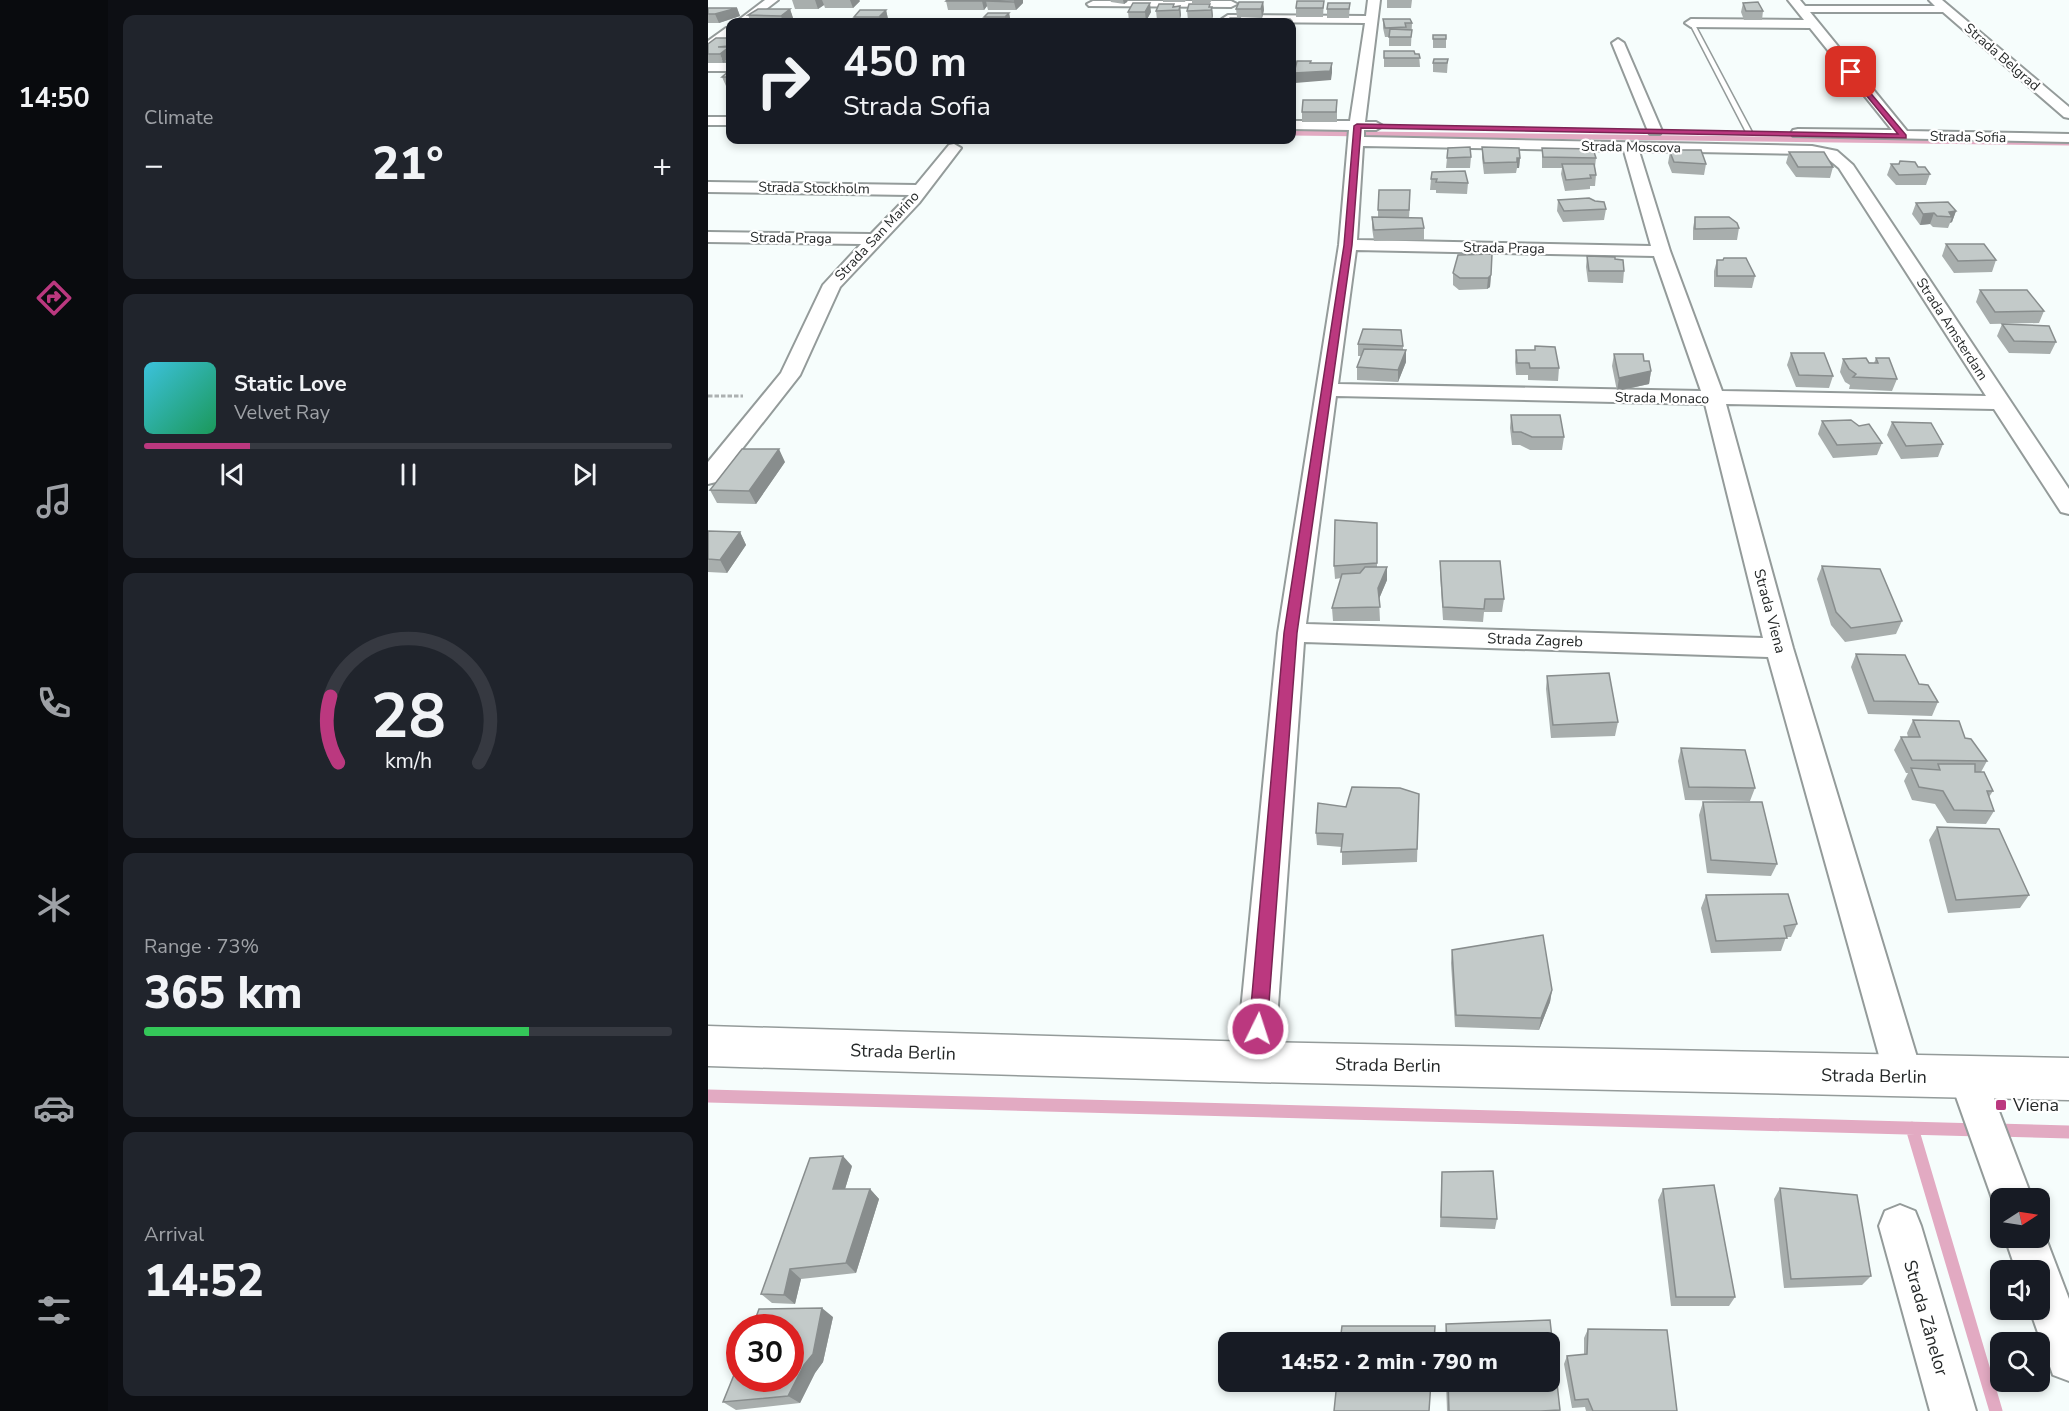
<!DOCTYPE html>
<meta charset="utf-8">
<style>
body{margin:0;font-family:"Nunito Sans",sans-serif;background:#20242c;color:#f1f3f6;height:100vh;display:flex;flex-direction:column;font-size:22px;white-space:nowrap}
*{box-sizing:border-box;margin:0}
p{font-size:20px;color:#9ea1a6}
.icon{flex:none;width:33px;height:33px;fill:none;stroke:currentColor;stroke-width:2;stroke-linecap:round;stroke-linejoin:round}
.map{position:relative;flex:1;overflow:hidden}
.panel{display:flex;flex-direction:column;gap:15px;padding:15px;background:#0d0f14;width:600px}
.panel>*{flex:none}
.top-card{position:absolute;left:18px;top:18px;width:570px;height:126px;border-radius:12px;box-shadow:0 3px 9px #0003;background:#171b24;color:#f1f3f6;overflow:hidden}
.needle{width:39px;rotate:78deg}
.tools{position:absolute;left:1282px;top:1188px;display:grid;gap:12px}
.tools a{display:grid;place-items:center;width:60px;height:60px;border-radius:12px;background:#171b24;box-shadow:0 3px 9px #0003;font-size:30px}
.speed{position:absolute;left:18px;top:1314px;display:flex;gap:12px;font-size:30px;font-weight:700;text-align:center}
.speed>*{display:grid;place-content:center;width:78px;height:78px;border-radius:50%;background:#171b24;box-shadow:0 3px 9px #0003;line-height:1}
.speed .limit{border:9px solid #d22;background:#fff;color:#111}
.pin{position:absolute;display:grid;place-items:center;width:51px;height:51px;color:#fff;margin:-26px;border-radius:12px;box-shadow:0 3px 9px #0006}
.me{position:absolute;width:66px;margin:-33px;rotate:4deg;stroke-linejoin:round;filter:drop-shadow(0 0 4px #0008)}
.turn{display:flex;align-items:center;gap:21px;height:126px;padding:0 18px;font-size:27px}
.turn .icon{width:78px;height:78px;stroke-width:2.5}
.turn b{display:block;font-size:42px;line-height:51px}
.big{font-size:45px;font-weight:800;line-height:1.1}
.panel .tile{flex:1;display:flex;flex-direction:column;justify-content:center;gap:9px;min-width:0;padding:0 21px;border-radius:12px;background:#20242c}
.panel .dial{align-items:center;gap:0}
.dial svg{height:156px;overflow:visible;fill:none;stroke:#363941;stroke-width:7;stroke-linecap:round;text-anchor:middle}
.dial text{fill:#f1f3f6;stroke:none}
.song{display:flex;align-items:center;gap:18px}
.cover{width:72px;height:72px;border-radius:9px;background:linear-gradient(135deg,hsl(190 70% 55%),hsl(150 70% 35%))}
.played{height:6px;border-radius:3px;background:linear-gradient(90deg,#bb387f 20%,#363941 20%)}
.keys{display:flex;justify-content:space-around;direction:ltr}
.heat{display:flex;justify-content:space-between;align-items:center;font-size:33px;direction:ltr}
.charge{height:9px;border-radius:4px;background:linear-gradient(90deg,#34c759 73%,#363941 0)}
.trip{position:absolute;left:510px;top:1332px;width:342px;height:60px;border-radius:12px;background:#171b24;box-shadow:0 3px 9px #0003;font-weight:800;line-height:60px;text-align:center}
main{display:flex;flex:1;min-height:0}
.menu{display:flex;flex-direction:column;width:108px;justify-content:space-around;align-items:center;background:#090b0e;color:#9ea1a6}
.menu .icon{width:42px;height:42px}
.menu .on{color:#bb387f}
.menu b{font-size:27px;color:#f1f3f6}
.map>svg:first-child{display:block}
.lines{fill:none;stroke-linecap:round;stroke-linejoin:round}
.stream-far1{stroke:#e2aac2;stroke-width:5}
.stream{stroke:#e2aac2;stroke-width:13}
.service-casing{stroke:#949b9a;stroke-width:3}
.minor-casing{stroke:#949b9a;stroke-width:4}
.tertiary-casing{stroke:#949b9a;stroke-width:3}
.path-far1{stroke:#acb1b1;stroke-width:2;stroke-dasharray:4 1.5;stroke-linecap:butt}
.path{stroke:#acb1b1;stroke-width:3;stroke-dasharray:4.5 2;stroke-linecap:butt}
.service{fill:#fff;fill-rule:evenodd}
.minor{fill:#fff;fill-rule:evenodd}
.tertiary{fill:#fff;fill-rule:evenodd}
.wall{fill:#a8aead}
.shaded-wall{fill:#888d8d}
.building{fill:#c3cac9;stroke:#888d8d;stroke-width:1.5}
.route{fill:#bb387f;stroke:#7a2453;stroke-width:1.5}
.poi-dot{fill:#bb387f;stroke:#fff;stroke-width:2}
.labels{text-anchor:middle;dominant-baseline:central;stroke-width:4.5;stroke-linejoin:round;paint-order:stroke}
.far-street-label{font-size:14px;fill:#262929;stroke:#fff}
.street-label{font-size:15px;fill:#262929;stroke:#fff}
.near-street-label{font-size:18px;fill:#262929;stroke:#fff}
.near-poi-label{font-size:18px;fill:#262929;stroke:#fff;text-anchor:start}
</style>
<main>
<nav class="menu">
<b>14:50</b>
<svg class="icon on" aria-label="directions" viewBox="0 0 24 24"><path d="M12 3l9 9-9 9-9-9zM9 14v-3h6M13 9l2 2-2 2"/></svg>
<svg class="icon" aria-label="music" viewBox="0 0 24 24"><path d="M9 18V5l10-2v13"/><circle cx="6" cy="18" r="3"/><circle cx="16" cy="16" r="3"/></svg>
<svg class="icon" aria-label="phone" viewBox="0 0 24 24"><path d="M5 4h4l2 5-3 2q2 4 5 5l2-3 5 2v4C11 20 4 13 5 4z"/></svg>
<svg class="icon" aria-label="climate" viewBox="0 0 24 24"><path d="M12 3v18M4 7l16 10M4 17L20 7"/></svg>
<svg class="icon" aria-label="car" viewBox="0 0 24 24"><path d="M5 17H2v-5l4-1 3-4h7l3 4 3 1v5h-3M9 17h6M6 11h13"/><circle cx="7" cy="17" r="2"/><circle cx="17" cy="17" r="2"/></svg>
<svg class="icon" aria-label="filters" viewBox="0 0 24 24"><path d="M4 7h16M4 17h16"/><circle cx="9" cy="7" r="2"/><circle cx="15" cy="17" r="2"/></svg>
</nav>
<section class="panel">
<div class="tile"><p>Climate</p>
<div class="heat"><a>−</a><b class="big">21°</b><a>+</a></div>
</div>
<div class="tile">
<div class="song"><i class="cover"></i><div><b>Static Love</b><p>Velvet Ray</p></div></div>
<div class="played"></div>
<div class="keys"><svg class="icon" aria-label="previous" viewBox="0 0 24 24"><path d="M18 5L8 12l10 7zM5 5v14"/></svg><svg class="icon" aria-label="pause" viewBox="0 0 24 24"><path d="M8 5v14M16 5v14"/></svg><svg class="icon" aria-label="next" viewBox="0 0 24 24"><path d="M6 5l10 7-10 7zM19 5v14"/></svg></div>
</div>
<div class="tile dial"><svg viewBox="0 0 100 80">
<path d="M14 69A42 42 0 1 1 86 69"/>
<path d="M14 69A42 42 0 0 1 10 35" stroke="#bb387f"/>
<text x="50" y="56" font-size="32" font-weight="700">28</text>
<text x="50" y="72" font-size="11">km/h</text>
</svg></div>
<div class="tile"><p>Range · 73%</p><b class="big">365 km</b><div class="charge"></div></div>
<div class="tile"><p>Arrival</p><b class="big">14:52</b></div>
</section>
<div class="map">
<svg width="1361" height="1411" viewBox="0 0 1361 1411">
<rect width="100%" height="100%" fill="#f6fdfc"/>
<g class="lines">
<path class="stream-far1" d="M584 133 1361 143"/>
<path class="stream" d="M0 1096 1272 1130
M1204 1128 1288 1411
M1288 1130 1361 1132"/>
<g class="service-casing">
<path id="service" d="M981 22 986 23 1045 134 1038 132Z"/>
</g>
<g class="minor-casing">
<path id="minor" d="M57 0H70L41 22H28Z
M660 0H672L657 122H668L675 126 668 130H656V137L1104 146 1129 151 1145 165 1361 489V514L1353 512 1286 409 1018 404 1085 648 1215 1077 1209 1090 1196 1095 1183 1090 1177 1077 1060 657 596 642 566 1062 560 1074 547 1079 534 1074 528 1062 570 633 631 245 641 130 584 129V121H642L657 23 520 22 514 19 520 15 658 16ZM655 146 916 151 943 246 649 240ZM931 151 1104 154 1119 158 1131 168 1278 396 1014 391 962 251ZM648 250 946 256 993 391 630 384ZM628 396 997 404 1055 638 598 624Z
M1080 0H1092L1097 6H1227L1221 0H1234L1361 107V118L1356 117 1235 12H1102L1199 131 1361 134V142L1085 136 1083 133 1085 130 1090 129 1184 130 1102 28 983 27 977 23 983 19 1096 20Z
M385 1H523L529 4 523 7 381 6 379 4Z
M18 28H22V36L0 51V41Z
M910 39 916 43 954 131 952 134H942L940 131 904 43Z
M0 63H22V71H0Z
M0 117H22V125H0Z
M246 144 253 148 211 203 132 287 92 375 8 482 0 484V462L73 373 115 285 153 244 0 242V232L163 234 201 195 0 192V182L208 185 241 145Z
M1260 1059 1273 1064 1324 1198H1293V1214L1290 1212 1284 1198 1241 1077 1247 1064Z
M1192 1205 1207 1211 1213 1226 1268 1411H1222L1171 1226 1177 1211Z
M1332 1223 1361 1299V1381L1345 1375 1322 1310H1332V1270H1308L1297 1238H1332Z"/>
</g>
<g class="tertiary-casing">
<path id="tertiary" d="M0 1026 547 1042 1361 1058V1100L547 1082 0 1066Z"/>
</g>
<path class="path-far1" d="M515 140H575"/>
<path class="path" d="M0 396H35"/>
<use href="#service" class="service"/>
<use href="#minor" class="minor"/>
<use href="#tertiary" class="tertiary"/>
</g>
<path class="wall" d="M84 0H151L152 1 145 8H117L116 5 110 9H87Z
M280 0H315V3L308 10H280L279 6 276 10H240L238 1Z
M402 0H420L419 2 416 4 403 2Z
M455 0H478L477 2H455Z
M484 0H504L502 3H484Z
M679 0H704L703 8H679Z
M616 1 615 17H588V8Z
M555 2 556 10 554 18 529 17 528 9Z
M642 3 641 18H619V9Z
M1035 3 1055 11 1054 20H1036L1033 12Z
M466 4V6H472L473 15 472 19 449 20 448 11Z
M504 7 505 16 504 19 480 20 479 11Z
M0 8H29L32 16 11 23H0Z
M82 9 85 18 78 22H43L40 15Z
M178 10 180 19 177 22H147L146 17Z
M420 12H443L438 21H421Z
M301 13 302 22H277L276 17Z
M675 19 704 23 703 46H681V37H677L675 28Z
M725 35H738V48H725Z
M8 38 15 63H0V44Z
M676 51 711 54 712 67H676Z
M740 59 739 73 725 72V63Z
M22 70V86H18L14 77Z
M629 100V122H594V112Z
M774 147 812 158 811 168H809L808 173 776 174 774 158Z
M834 148 888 158 887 167 888 175 887 186H882V189L857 191 853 174 854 168H834Z
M962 152 970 153 998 164 996 175 964 173 960 163Z
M1081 152 1125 167 1122 178 1088 177 1078 163Z
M763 157 762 168H738L739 158Z
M1183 164 1210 167 1222 174 1218 185H1188L1179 175Z
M757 171 760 183 759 194 728 193V190H722L723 179Z
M850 200 898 209 896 220 855 222 849 211Z
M702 201 701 218 716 228V240L666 241 664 228V217H670V210Z
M1208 203 1248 211 1244 222 1242 223 1240 228 1225 227 1222 224 1212 225 1204 214Z
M987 217 1031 228 1029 240H985V228Z
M1238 244 1288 260 1284 272 1246 273 1234 256Z
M784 254 782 287 779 289 751 290 745 285V273Z
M879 256 907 259 916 271 915 283 880 282 878 267Z
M1009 260 1047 276 1044 288 1006 287V271Z
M1272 290 1336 311 1331 323 1282 324 1268 302Z
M1294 324 1348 342 1342 354 1301 353 1289 336Z
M650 344 695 346V350H698V362L690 382 649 380V367L653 356H650Z
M827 346 851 368 850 381 820 380V375H808L807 362 808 350H827Z
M1083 353 1125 376 1121 388 1088 387 1079 365Z
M906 354 936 361 943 371 941 384 909 391 904 366Z
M1168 358 1189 379 1184 391 1141 389 1142 385 1137 382 1132 372 1135 359 1166 363Z
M803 415 856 437 854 450H822L812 445H804L802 428Z
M1114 421 1151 426 1174 443 1169 455 1125 458 1110 434Z
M1184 422 1235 444 1230 457 1193 459 1179 435Z
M77 462 48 504 9 503 2 490Z
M669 523V567H679V580L671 599 672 621H625L624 608 633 578 627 579 626 566Z
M0 531 32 532 38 545 19 573 0 572Z
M732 561 796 599 794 612H776L775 622 735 620 732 574Z
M1114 566 1194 621 1188 634 1137 642 1123 625 1109 579Z
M1148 654 1211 684 1230 702 1224 716 1160 714 1143 667Z
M839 676 910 722 907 736 843 738 838 689Z
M1205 720 1257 738 1279 761 1273 772 1285 791 1281 797 1286 811 1278 824 1239 823 1227 804 1204 800 1196 781 1200 773H1198L1186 750 1193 737H1200L1199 733Z
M973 748 1047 788 1042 801 977 800 970 761Z
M711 794 709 862 634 865V847L609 845 608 833 638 807Z
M995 802 1069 864 1063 876 999 873 991 815Z
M1229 827 1321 895 1312 908 1240 913 1221 840Z
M998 895 1089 924 1083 937H1078L1073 951 1003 953 993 908Z
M744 950 844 990 842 1002 831 1030 747 1027 743 963Z
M144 1166 137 1189H162L171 1199 148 1273 93 1279 87 1304 64 1303 53 1294Z
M734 1172 789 1219 787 1229 732 1227Z
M1072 1188 1163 1276 1154 1285 1076 1288 1066 1199Z
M955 1189 1027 1297 1021 1306H963L950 1200Z
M125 1317 115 1362 107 1373 92 1403 28 1410 15 1402Z
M842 1320 852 1410V1411H739L738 1382H842V1342H737L738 1324Z
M880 1329 969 1411H878L877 1407 864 1408 856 1364 859 1356 876 1355V1338Z"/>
<path class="shaded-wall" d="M107 0H114L116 5 110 9Z
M142 0H151L152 1 145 8Z
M275 0H279V1H278L279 6 276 10 274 1Z
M308 0H315V3L308 10 306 2Z
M415 0H420L419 2 416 4Z
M555 2 556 10 554 18 553 9Z
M442 3 443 12 438 21 437 12Z
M472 6 473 15 472 19 471 10Z
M504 7 505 16 504 19 503 10Z
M29 8 32 16 11 23 7 14Z
M82 9 85 18 78 22H75L73 16Z
M178 10 180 19 177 22H173L171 17Z
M301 13 303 22H298L297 17Z
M22 44V57L15 63 10 47Z
M603 61V71L624 63V73L623 80 587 83 586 73Z
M809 158H812L811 168H809Z
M1248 211 1244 222 1242 223 1244 217 1241 212Z
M1226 213 1222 224 1212 225 1215 214Z
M783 275 782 287 779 289 780 278Z
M698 350V362L690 382V370Z
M943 371 941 384 909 391 911 378Z
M71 449 77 462 48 504 41 491Z
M32 532 38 545 19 573 12 560Z
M679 567V580L670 601V588Z
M844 990 842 1002 831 1030 833 1018Z
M135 1156 144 1166 134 1199 125 1189Z
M162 1189 171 1199 148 1273 138 1263Z
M82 1269 93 1279 87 1304 76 1295Z
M114 1308 125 1317 115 1362 107 1373 92 1403 80 1396Z"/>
<path class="building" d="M239 0H275L274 1H238Z
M280 0H308L306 2 278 1Z
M589 1H616L615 8H588Z
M531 2H555L553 9H528Z
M1050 2 1055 11H1038L1035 3Z
M425 3H442L437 12H420Z
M620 3H642L641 9H619Z
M451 4H466L465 7 472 6 471 10 448 11Z
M481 4H502L501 7H504L503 10 479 11Z
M0 8H29L7 14H0Z
M50 9H82L73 16 40 15Z
M152 10H178L171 17H146Z
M280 13H301L297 17H276Z
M522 18H532L530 22H520Z
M560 19H582L584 21V27V22H555Z
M675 19H702L704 23H697L698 27 677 28Z
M682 29 704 30 703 37H681Z
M725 35H738V39H725Z
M8 38H22V44L21 46 10 47H21L12 54H0V44Z
M676 51H706L707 54H711L712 58H676Z
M726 59H740L739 63H725Z
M589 61H603L602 63H624L622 71 586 73Z
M22 70V77H14Z
M595 100H629L628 112H594Z
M762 147 763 157 739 158 740 148Z
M774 147 811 148 812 158H809V162L776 163Z
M834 148 885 149 888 158 835 157Z
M974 150H993L998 164 966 162 962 152 970 153Z
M1081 152H1116L1125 167H1090Z
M1192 161 1207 162 1210 167H1217L1222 174 1191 175 1183 164H1191Z
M854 164H886L888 175H882L883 178 858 180Z
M757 171 760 183 728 182 729 179H723L724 172Z
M671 190H702L701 210H670Z
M881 198 887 201 896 202 898 209 856 211 850 200Z
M1240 202 1248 211 1241 212 1244 217 1229 216 1226 213 1215 214 1208 203Z
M664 217 714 218 716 228 666 230Z
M987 217H1021L1029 223 1031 228 987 229Z
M1238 244H1276L1288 260 1250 261Z
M784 254 783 275 780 278H752L745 273 750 255Z
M879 256 907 257V259L915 260 916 271H881Z
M1016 258H1038L1047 276H1009V260H1015Z
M1272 290H1319L1336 311 1287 312Z
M1294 324 1341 326 1348 342 1306 341Z
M655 329 693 330 695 346 650 344Z
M827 346 847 347 851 368H822L821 363H809L808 350H827Z
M656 349 698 350 690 370 649 367Z
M1083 353H1116L1125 376 1091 375Z
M906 354H935L936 361H941L943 371 911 378Z
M1158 358 1161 363H1170L1168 358H1181L1189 379 1145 377 1148 374 1141 369 1135 359Z
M803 415H852L856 437H824L813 432H805Z
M1143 420 1151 426 1161 424 1174 443 1129 445 1114 421Z
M1184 422 1223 423 1235 444 1198 446Z
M34 449H71L41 491 2 490Z
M627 520 669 523V563L626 566Z
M0 531 32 532 12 560 0 559Z
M732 561H792L796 599H777L776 609 735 607Z
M1114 566 1172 569 1194 621 1143 628 1128 612Z
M657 567H679L670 588 672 607 624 608 634 574 652 573Z
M1148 654 1197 655 1211 684 1220 685 1230 702 1166 701Z
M901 673 910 722 845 725 839 676Z
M1205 720 1251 721 1257 738 1263 739 1279 761 1204 760 1193 737H1212Z
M973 748 1037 750 1047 788 981 787Z
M1230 764H1267V772H1276L1285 791H1279L1286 811 1246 810 1235 791 1211 787 1203 768 1232 770Z
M644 787 692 788 711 794 709 849 633 852 635 834 608 833 610 803 638 807Z
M995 802H1054L1069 864 1003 860Z
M1229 827 1291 829 1321 895 1248 900Z
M1080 894 1089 924 1076 926 1079 938 1008 941 998 895Z
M835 935 844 990 833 1018 748 1015 744 950Z
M135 1156 125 1189H162L138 1263 82 1269 76 1295 53 1294 102 1158Z
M785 1171 789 1219 733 1217 734 1172Z
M1006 1185 1027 1297H968L955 1189Z
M1072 1188 1149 1195 1163 1276 1083 1279Z
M114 1308 105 1354 96 1365 80 1396 15 1402 32 1360V1378H82V1328H44L51 1309Z
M842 1320 852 1410 833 1411H741L740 1382H842V1342H739L738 1324Z
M634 1326H727L726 1342H632Z
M880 1329 959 1330 969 1411H885L880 1399 867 1400 859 1356 879 1354Z
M629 1382H723L721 1411H626Z"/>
<path class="route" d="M1143 70 1198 135V138L653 128 644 245 589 633 559 1029 556 1035 550 1037 544 1035 541 1029 576 633 636 245 646 126 649 124 1190 134 1140 73Z"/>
<rect class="poi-dot" x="1287" y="1099" width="12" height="12" rx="3"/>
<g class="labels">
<g class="far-street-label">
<text transform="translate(1294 57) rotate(41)">Strada Belgrad</text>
<text transform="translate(1260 137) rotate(1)">Strada Sofia</text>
<text transform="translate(923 147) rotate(1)">Strada Moscova</text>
<text transform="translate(106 188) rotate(1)">Strada Stockholm</text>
<text transform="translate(169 236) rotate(-47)">Strada San Marino</text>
<text transform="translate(83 238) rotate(1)">Strada Praga</text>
<text transform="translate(796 248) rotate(1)">Strada Praga</text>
<text transform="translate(1244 329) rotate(57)">Strada Amsterdam</text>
<text transform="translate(954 398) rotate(1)">Strada Monaco</text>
</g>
<g class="street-label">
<text transform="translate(1062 611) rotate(75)">Strada Viena</text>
<text transform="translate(827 640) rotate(2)">Strada Zagreb</text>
</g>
<g class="near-street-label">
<text transform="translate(195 1052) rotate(2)">Strada Berlin</text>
<text transform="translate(680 1065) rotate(1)">Strada Berlin</text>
<text transform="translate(1166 1076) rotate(1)">Strada Berlin</text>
<text transform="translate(1218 1318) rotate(74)">Strada Zânelor</text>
</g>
<g class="near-poi-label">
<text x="1305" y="1105">Viena</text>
</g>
</g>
</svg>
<div class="tools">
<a><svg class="needle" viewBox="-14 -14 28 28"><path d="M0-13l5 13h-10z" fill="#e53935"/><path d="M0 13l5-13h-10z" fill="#9ea1a6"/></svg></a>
<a><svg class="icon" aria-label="sound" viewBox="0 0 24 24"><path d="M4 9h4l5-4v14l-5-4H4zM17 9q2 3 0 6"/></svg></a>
<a><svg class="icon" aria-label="search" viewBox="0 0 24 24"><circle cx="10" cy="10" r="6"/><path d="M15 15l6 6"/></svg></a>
</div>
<div class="speed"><div class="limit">30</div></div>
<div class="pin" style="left:1143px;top:72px;background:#d93025"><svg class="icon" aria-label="arrive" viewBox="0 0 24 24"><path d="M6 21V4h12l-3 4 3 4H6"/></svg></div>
<svg class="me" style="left:550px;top:1029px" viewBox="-20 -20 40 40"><circle r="17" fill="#bb387f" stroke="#fff" stroke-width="3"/><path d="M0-11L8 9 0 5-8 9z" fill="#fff"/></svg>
<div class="trip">14:52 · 2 min · 790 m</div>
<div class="top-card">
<div class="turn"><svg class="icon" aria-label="right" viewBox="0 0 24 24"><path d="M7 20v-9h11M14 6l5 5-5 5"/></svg><div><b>450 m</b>Strada Sofia</div></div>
</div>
</div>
</main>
